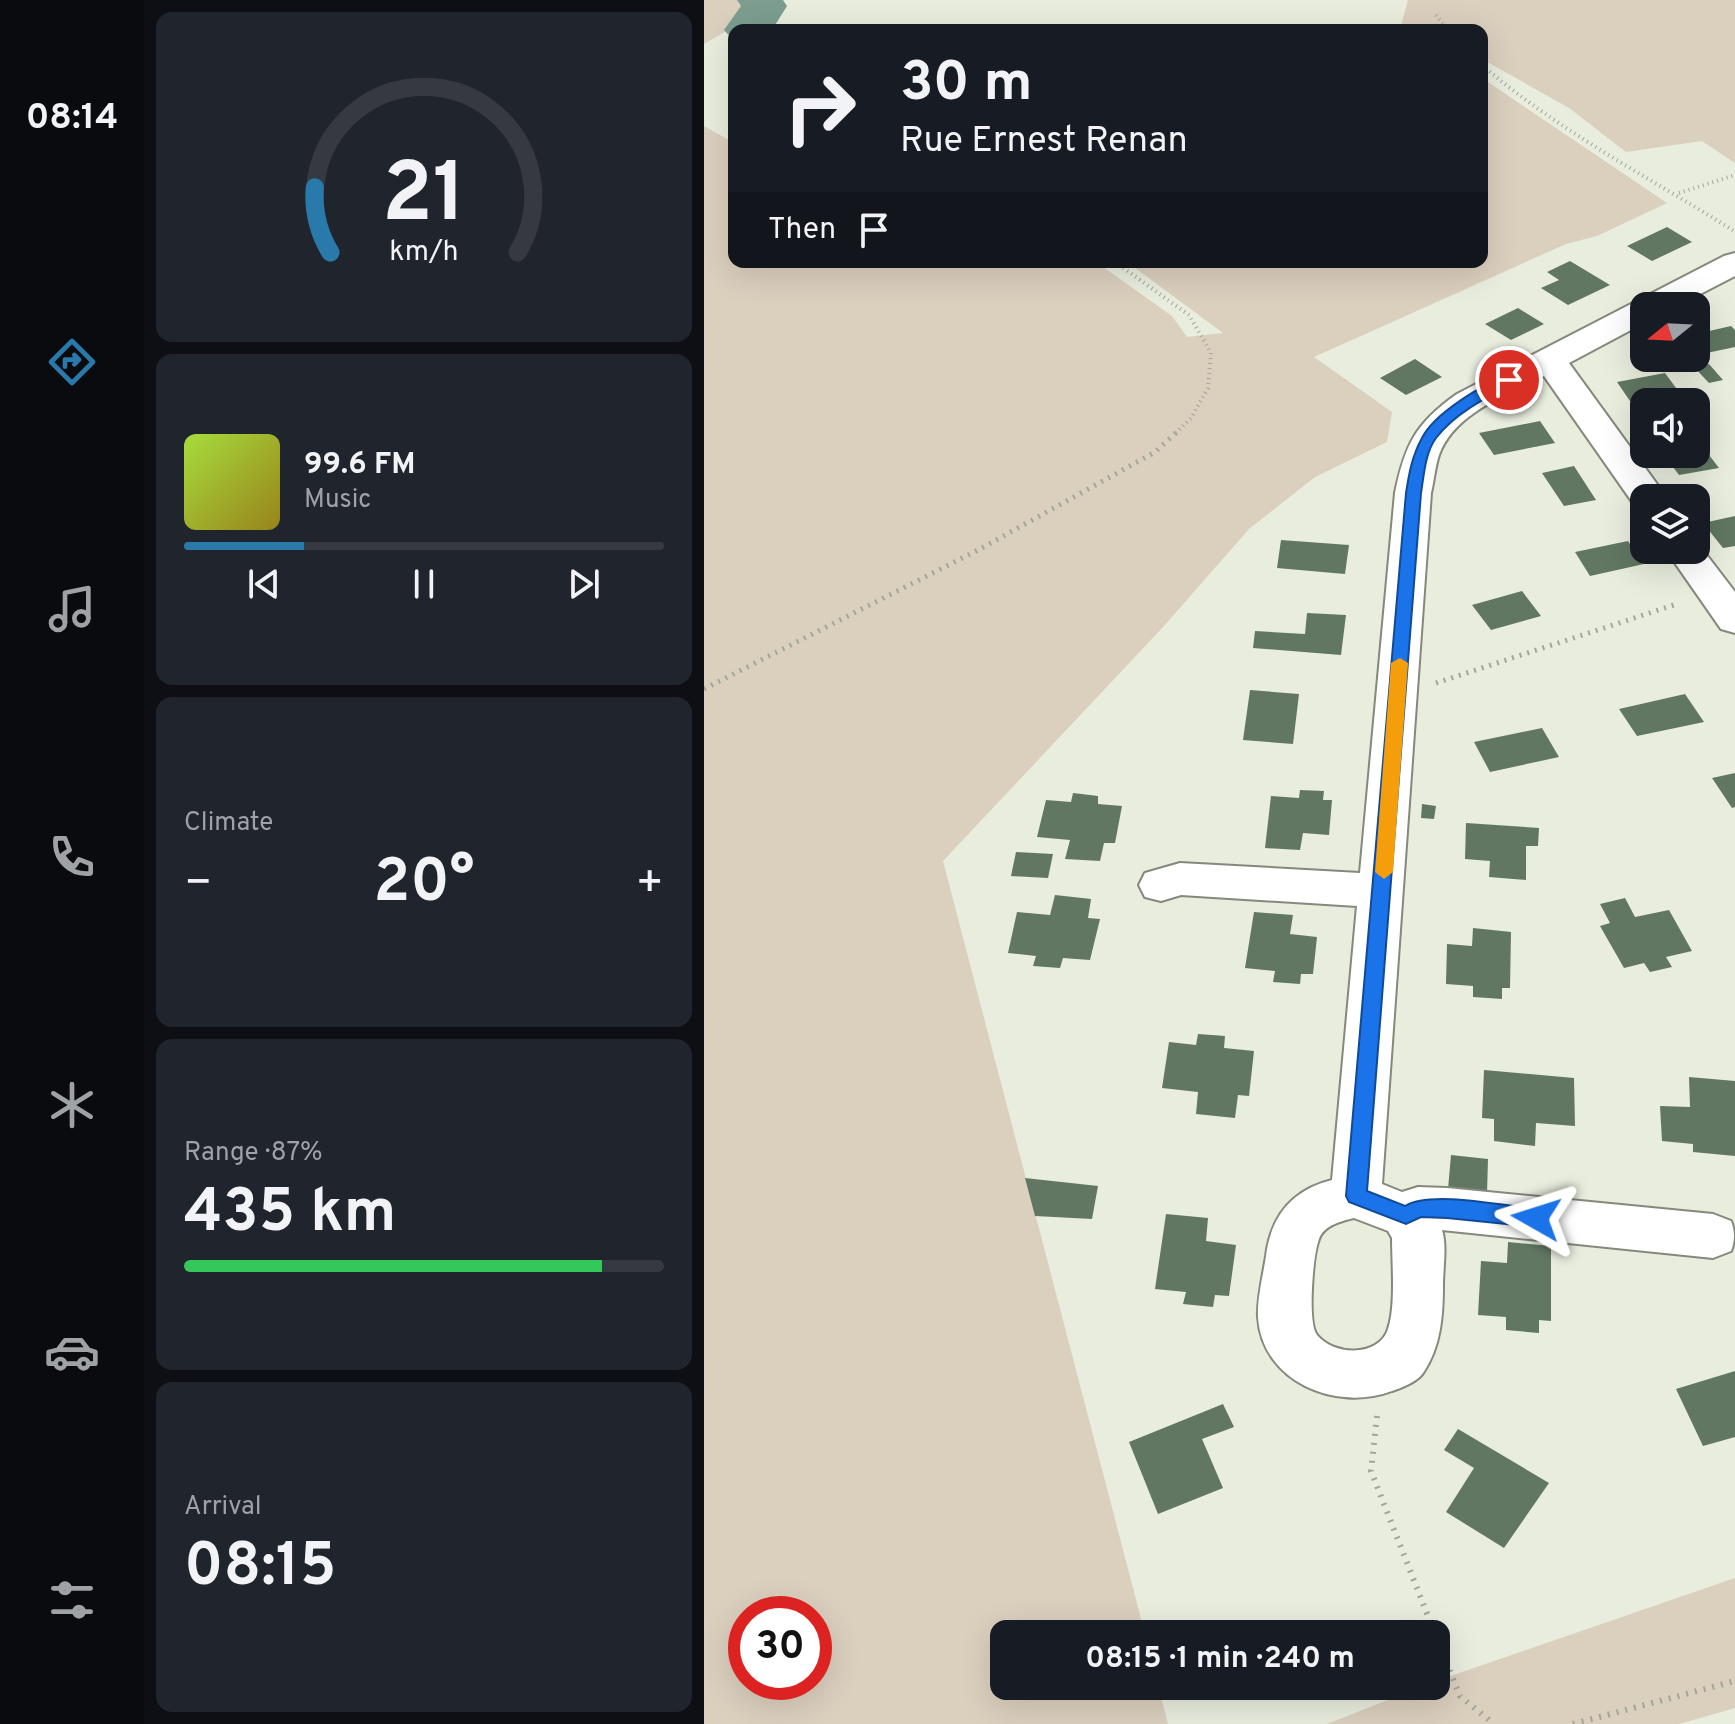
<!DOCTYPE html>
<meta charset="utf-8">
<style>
body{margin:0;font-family:Overpass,sans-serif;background:#20242c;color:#f1f3f6;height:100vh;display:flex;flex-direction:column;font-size:30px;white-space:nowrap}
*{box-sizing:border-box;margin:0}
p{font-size:26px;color:#9ea1a6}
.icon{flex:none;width:44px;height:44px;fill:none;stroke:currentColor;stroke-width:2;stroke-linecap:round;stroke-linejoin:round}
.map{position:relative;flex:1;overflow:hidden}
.side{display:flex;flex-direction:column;gap:12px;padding:12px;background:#0d0f14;width:560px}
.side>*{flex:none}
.banner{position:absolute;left:24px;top:24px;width:760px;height:244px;border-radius:16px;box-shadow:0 8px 32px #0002;background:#171b24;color:#f1f3f6;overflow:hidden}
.needle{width:52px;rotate:252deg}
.controls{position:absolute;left:926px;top:292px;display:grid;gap:16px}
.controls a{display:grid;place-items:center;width:80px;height:80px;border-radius:16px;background:#171b24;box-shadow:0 8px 32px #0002;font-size:40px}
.speed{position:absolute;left:24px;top:1596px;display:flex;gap:16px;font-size:40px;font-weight:700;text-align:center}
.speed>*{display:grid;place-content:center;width:104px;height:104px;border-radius:50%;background:#171b24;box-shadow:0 8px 32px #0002;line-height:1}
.speed .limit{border:12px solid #d22;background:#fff;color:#111}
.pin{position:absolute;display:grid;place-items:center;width:68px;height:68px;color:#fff;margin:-34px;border:4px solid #fff;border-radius:50%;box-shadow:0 2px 8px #0007}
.me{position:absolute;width:88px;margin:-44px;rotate:276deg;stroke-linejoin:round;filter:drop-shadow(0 0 6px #0008)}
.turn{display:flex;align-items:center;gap:28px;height:168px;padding:0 40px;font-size:36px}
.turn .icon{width:104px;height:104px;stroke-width:2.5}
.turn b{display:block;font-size:56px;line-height:68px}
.then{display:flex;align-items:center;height:76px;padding:0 40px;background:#0003;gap:16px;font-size:30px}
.big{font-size:60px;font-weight:700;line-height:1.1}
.side .card{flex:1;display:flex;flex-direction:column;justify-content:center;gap:12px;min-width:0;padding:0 28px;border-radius:16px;background:#20242c}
.side .dial{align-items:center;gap:0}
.dial svg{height:208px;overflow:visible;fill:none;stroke:#363941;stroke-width:7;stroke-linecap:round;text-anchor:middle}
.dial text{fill:#f1f3f6;stroke:none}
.song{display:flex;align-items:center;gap:24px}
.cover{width:96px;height:96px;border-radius:12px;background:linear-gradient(135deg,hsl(80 70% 55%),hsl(50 70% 35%))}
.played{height:8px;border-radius:4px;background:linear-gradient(90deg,#2979ab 25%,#363941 25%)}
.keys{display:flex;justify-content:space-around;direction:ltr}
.heat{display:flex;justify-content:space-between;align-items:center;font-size:44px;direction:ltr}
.charge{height:12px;border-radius:6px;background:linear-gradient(90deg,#34c759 87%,#363941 0)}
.trip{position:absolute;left:286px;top:1620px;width:460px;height:80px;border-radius:16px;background:#171b24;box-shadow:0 8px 32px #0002;font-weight:700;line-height:80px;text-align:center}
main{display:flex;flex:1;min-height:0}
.tabs{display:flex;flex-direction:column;width:144px;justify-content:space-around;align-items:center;background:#090b0e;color:#9ea1a6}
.tabs .icon{width:56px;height:56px}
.tabs .current{color:#2979ab}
.tabs b{font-size:36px;color:#f1f3f6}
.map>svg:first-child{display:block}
.green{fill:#dbcfbe;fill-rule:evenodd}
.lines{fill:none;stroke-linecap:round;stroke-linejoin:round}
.river{fill:#7c9d90;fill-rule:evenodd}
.building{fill:#617762}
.minor-casing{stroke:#84897b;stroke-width:4}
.path-far2{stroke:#a3a79b;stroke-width:4;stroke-dasharray:1 4;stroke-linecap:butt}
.path-far1{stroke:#a3a79b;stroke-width:5;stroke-dasharray:2 6;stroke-linecap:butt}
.path{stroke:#a3a79b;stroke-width:6;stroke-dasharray:2 7;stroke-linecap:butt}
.minor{fill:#fff;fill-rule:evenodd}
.route{fill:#1a73e8;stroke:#114b97;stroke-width:2}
.slow{fill:#f59e0b}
</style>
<main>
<nav class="tabs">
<b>08:14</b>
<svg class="icon current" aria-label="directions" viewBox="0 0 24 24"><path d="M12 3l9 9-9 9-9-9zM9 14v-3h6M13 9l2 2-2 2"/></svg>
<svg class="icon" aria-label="music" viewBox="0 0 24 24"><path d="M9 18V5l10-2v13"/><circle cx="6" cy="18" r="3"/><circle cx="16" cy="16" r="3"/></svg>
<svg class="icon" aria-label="phone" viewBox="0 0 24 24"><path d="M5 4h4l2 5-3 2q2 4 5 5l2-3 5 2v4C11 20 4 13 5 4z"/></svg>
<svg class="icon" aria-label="climate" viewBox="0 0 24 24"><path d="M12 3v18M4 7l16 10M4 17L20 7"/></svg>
<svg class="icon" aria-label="car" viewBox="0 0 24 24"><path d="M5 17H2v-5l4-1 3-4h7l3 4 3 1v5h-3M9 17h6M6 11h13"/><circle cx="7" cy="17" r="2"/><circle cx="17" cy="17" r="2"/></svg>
<svg class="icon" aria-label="filters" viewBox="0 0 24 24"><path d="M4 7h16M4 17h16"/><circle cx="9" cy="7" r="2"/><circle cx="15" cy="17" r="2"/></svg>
</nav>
<section class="side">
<div class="card dial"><svg viewBox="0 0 100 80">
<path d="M14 69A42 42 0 1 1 86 69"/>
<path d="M14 69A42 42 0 0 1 8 44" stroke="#2979ab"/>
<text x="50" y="56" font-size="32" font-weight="700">21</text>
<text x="50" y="72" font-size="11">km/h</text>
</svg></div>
<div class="card">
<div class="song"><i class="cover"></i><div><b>99.6 FM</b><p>Music</p></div></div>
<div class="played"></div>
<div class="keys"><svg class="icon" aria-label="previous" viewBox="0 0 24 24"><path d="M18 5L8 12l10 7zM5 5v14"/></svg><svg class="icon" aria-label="pause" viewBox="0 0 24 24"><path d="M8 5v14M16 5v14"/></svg><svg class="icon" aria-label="next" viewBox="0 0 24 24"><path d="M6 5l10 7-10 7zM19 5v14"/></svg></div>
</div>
<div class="card"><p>Climate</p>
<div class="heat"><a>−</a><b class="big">20°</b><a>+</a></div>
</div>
<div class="card"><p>Range · 87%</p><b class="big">435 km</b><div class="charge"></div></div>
<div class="card"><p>Arrival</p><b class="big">08:15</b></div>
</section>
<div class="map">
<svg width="1031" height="1724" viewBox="0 0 1031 1724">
<rect width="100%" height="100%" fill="#e8edde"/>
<path class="green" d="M0 0H43L46 4 29 27 0 44Z
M704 0H1031V163L998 141 922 152 865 108 778 59V30H676L697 26Z
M778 78 963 203 893 236 862 244 610 357 688 412 683 442 611 477 545 529 460 626 239 861 441 1634H300V1686H454L464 1724H0V126L30 143V262H392L468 316 483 337 519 333 423 262H778ZM42 1614H110V1682H42Z
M1031 1578V1708L975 1724H623L719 1686H732V1681Z"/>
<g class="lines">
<path class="river" d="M33 0H79L83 6 68 30H30V41L20 30 37 6Z"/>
</g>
<path class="building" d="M963 227 988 242 948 261 923 246Z
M866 261 906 285 864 305 837 288 855 280 843 272Z
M814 308 840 324 807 340 781 324Z
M1027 326 1031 330V347L998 354 992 348V334Z
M711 359 738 377 702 395 676 378Z
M1005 364 1019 380 1005 383 990 367Z
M961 373 975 392 926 401 913 382Z
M836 421 851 443 790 455 775 433Z
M992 438 1015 468 975 475 959 454H992Z
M870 466 892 500 860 506 838 473Z
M1031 516V546L1019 548 999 523Z
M577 540 645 545 641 574 573 568Z
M924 541 940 564 886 576 871 552Z
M818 591 837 616 787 630 768 605Z
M603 613 642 615 637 655 549 648 551 631 601 634Z
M546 690 595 694 589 744 539 740Z
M981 694 1000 722 933 736 915 709Z
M838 728 855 757 786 772 770 742Z
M1031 773V807L1028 808 1008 778Z
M596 790 620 791 619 800H628L625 835 599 833 596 850 561 848 567 796 595 798Z
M369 793 394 796V804L418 806 411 843H400L396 861 361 859 366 840 333 837 342 800 367 802Z
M718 804 732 806 730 819 717 818Z
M762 823 835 828 834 846H822V880L785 877 786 861 761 859Z
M312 852 349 854 344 878 307 876Z
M351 895 387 899 384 918 396 919 386 960 359 958 356 968 329 966 332 956 304 953 313 912 346 915Z
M921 898 931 917 965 910 988 951 962 957 968 967 946 972 940 963 920 968 896 926 906 923 896 904Z
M550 912 589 915 586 934 613 937 609 974H597L596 984 569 982 571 971 541 968Z
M769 928 807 932 806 988H798V999L769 997V986L742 984 743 944 768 946Z
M494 1034 521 1036 520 1048 550 1051 545 1096 534 1095 531 1118 492 1114 494 1092 458 1088 465 1042 492 1045Z
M780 1070 870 1078 871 1126 832 1123 831 1146 790 1141V1119L778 1118Z
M985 1077 1031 1081V1156L989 1152V1144L958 1141 956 1106 986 1107Z
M747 1155 784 1159 783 1194 744 1189Z
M321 1178 394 1186 388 1219 331 1216Z
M462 1214 504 1218 502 1241 532 1245 525 1296 511 1295 509 1307 479 1304 482 1292 451 1289Z
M804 1242 847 1246V1321L835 1320V1333L802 1330V1317L774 1315 777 1261 803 1263Z
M1031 1371V1437L999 1446 972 1389Z
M519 1404 530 1427 498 1439 519 1488 454 1514 425 1442Z
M754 1429 845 1483 800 1548 742 1512 770 1468 740 1450Z"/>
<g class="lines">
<g class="minor-casing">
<path id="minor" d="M1031 253V276L973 306H940V323L865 363 963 498H940V508L931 506 840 376C803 395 750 413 735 455 731 467 730 481 727 493L678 1184 698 1192 714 1187 743 1188 1009 1214 1027 1221C1031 1231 1031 1241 1027 1251L1009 1258 738 1230C743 1246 739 1268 739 1285 739 1315 737 1347 719 1373 713 1382 697 1388 688 1391 632 1412 558 1382 554 1317 553 1298 559 1276 562 1256 567 1216 588 1190 628 1180L653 906 477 895 457 901 441 897 435 885 441 873 476 863 656 873 691 493C701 444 712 423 753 394L1020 256ZM650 1218 684 1231 688 1238C688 1263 692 1306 684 1329 675 1357 630 1356 613 1335 603 1323 609 1254 615 1239 620 1225 638 1221 650 1218Z
M992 541 1031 592V633L1017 629 962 550H992Z"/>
</g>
<path class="path-far2" d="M732 15 744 30
M778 65C853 130 946 178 1030 231
M975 193 1031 175
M411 262 485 315 507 353 504 388 487 418 472 433"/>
<path class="path-far1" d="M732 683 973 604
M0 689 276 549 451 452 474 431"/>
<path class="path" d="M673 1416 667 1471 731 1634
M732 1637 756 1696 790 1724
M869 1724 1031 1681"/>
<use href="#minor" class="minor"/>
</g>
<path class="route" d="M805 376 812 380 810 383C783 397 751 413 732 438 721 453 720 475 717 493L663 1191 701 1206C727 1190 800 1206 832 1209L839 1212 842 1218 839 1224 832 1227 743 1218 717 1217 702 1224 645 1202 642 1196 702 493C705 474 708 456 718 438 730 414 779 383 805 376Z"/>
<path class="slow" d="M696 658 704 663 689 872 680 879 671 872 687 663Z"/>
</svg>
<div class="controls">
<a><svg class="needle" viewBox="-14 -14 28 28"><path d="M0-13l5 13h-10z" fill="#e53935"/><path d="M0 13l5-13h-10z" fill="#9ea1a6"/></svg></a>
<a><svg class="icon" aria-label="sound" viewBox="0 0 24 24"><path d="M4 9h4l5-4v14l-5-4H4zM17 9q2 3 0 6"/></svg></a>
<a><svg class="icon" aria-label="layers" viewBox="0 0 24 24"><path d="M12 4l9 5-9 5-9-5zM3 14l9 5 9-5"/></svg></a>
</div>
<div class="speed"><div class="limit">30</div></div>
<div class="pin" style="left:805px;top:380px;background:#d93025"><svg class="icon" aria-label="arrive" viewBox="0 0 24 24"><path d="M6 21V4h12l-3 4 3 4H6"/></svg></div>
<svg class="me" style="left:832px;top:1218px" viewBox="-20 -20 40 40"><path d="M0-17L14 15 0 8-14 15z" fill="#1a73e8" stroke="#fff" stroke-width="4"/></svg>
<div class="trip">08:15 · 1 min · 240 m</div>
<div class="banner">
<div class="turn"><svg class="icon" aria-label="right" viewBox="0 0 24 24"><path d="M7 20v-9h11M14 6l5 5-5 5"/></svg><div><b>30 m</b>Rue Ernest Renan</div></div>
<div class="then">Then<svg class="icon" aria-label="arrive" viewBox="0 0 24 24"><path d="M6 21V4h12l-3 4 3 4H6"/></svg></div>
</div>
</div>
</main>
